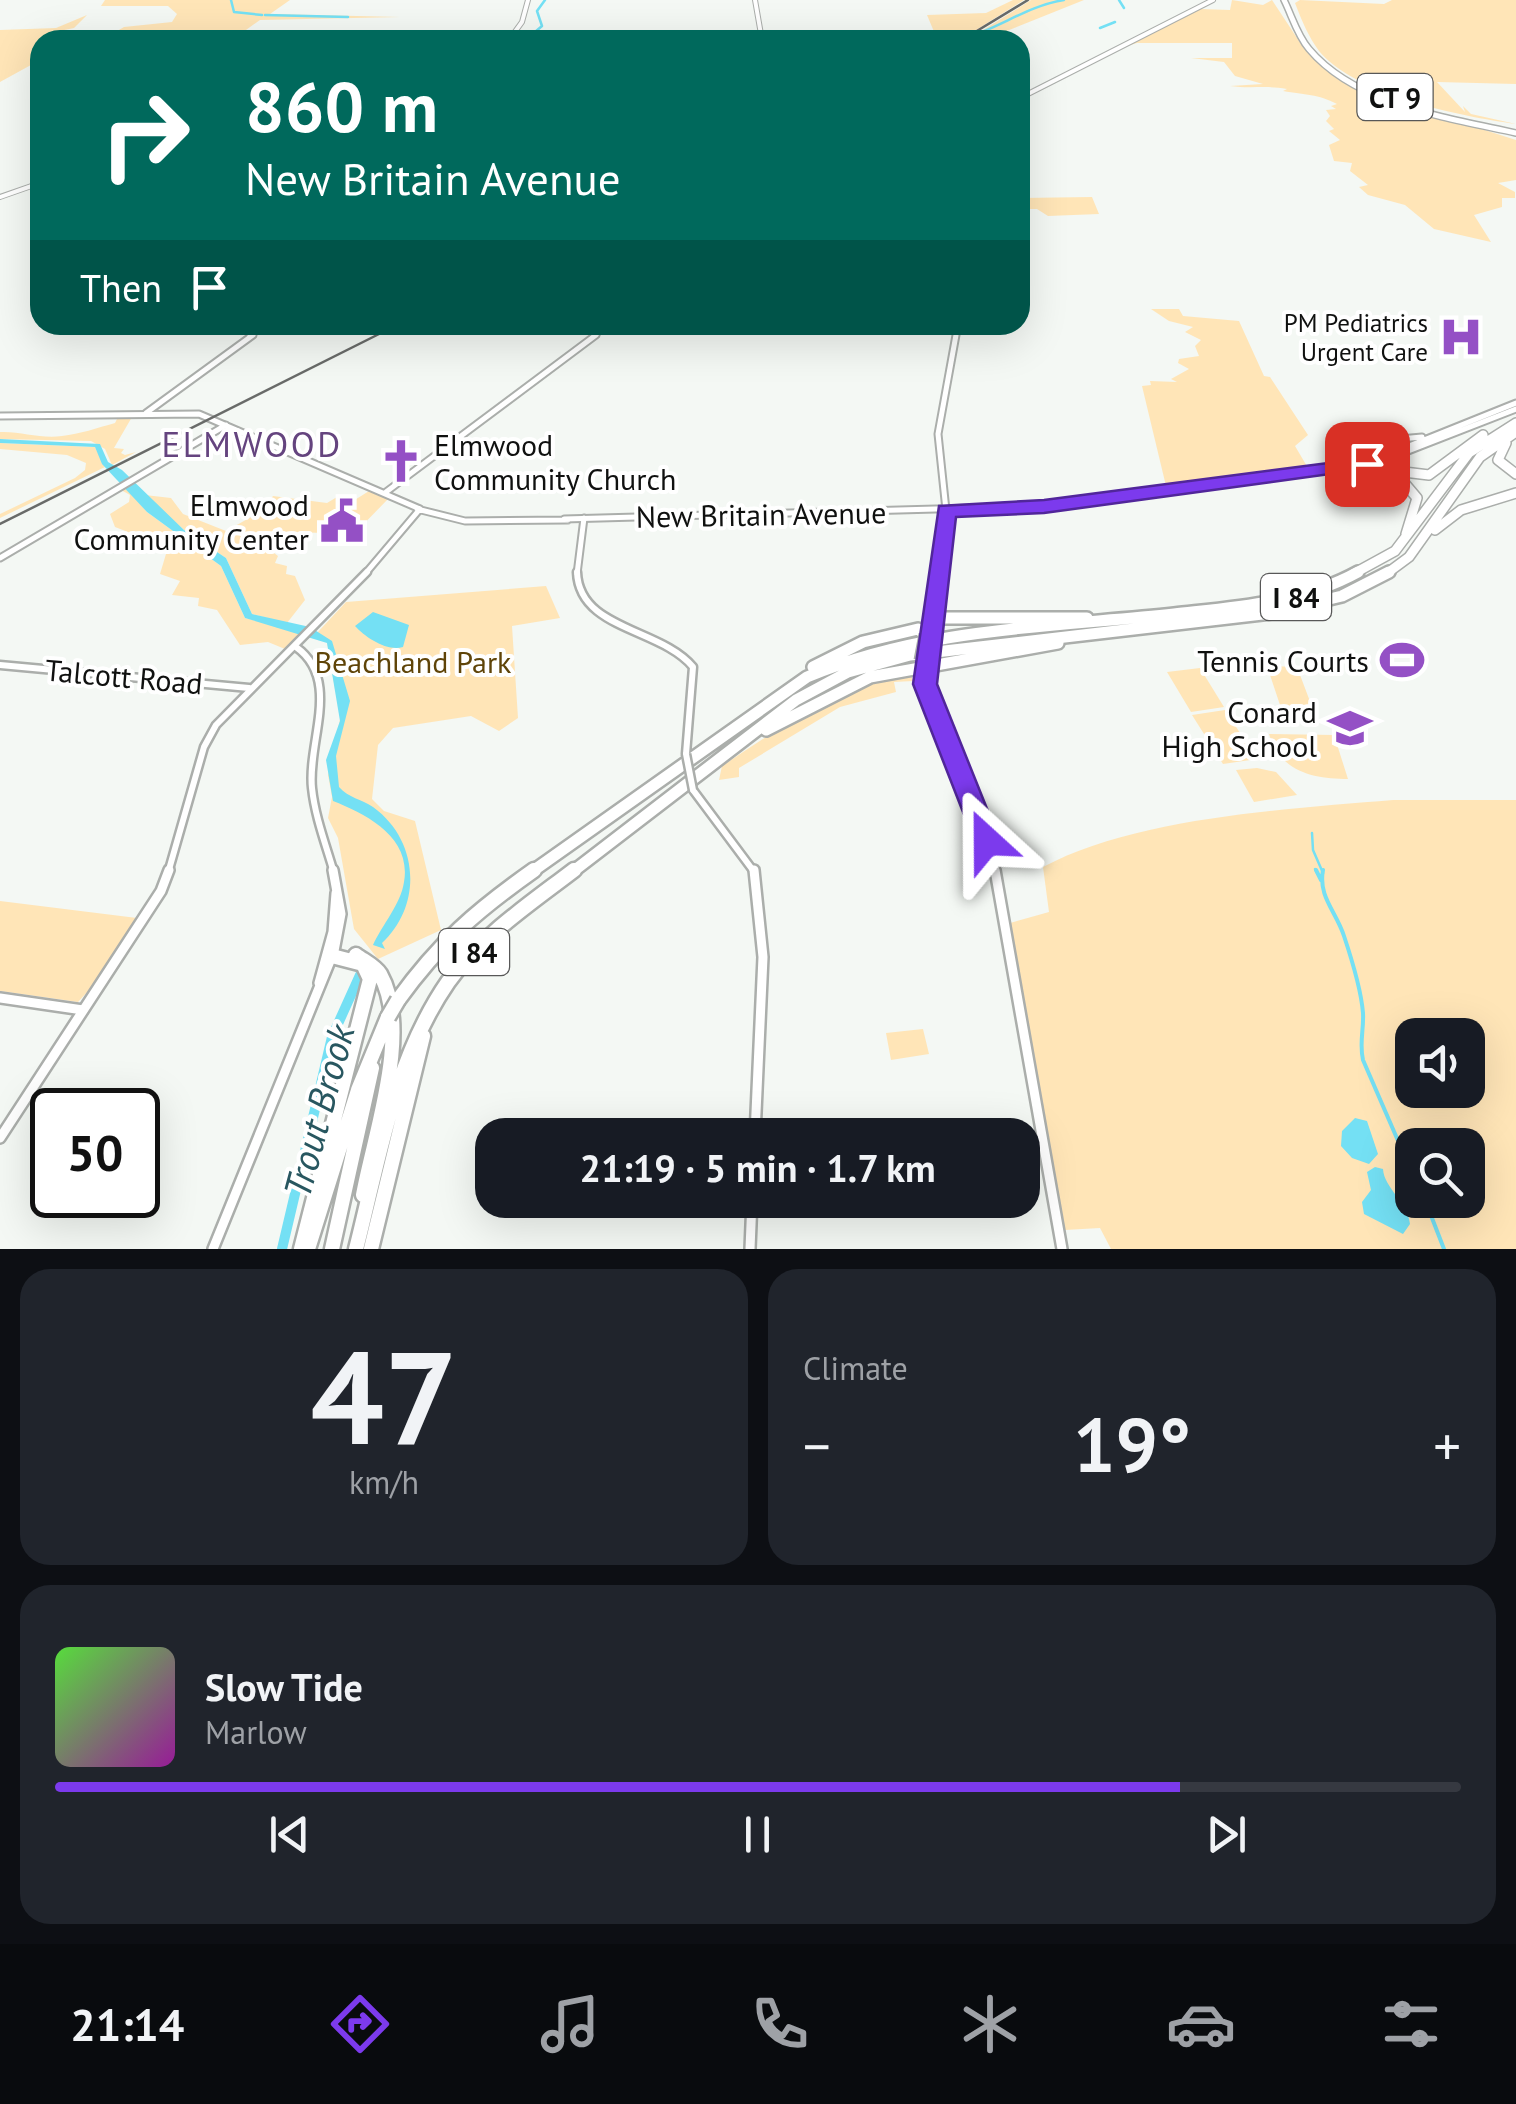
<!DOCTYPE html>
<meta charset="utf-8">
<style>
body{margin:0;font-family:"PT Sans",sans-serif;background:#20242c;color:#f1f3f6;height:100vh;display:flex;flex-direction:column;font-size:38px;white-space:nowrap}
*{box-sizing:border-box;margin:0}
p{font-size:32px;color:#9ea1a6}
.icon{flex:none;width:55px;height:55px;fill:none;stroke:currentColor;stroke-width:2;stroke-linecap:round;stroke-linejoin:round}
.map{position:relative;height:1249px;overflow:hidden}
.side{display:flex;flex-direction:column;gap:20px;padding:20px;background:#0d0f14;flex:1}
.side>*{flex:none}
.guide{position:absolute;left:30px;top:30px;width:1000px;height:305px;border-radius:30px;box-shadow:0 10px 40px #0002;background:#00695c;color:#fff;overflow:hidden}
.tools{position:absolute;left:1395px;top:1018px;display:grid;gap:20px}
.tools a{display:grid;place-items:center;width:90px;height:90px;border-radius:20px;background:#171b24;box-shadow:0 10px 40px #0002;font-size:50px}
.speed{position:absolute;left:30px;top:1088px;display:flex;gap:20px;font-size:50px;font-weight:700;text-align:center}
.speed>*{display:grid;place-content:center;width:130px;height:130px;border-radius:50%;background:#171b24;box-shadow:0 10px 40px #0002;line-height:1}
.speed .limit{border:5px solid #111;border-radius:15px;background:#fff;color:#111}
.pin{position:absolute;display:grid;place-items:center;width:85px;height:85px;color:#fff;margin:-42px;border-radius:20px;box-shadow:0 5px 15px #0006}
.me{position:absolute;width:110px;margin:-55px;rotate:336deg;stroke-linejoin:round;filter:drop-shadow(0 0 8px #0008)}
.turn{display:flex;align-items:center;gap:35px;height:210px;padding:0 50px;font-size:45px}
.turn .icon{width:130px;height:130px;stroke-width:2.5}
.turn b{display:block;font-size:70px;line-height:85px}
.then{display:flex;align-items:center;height:95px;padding:0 50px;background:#0003;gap:20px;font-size:38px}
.big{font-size:75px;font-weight:800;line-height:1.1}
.side .widget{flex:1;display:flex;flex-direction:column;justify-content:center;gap:15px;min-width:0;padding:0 35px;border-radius:30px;background:#20242c}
.side .dial{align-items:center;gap:0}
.dial b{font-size:130px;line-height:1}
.song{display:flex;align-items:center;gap:30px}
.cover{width:120px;height:120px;border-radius:15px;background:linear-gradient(135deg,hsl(110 70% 55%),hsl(300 70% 35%))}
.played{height:10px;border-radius:5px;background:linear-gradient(90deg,#7c3aed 80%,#363941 80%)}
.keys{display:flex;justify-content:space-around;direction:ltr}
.heat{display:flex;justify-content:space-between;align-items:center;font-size:55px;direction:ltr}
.side .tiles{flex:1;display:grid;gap:20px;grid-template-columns:1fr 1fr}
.widget:last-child{grid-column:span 2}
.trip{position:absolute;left:475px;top:1118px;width:565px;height:100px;border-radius:30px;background:#171b24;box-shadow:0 10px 40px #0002;font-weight:800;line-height:100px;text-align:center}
.dock{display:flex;height:160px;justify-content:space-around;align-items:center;background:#090b0e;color:#9ea1a6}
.dock .icon{width:70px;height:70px}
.dock .selected{color:#7c3aed}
.dock b{font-size:45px;color:#f1f3f6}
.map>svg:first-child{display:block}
.green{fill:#ffe5b7;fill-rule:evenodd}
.water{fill:#74e0f4}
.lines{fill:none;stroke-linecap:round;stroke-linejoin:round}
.stream-far1{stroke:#74e0f4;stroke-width:2.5}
.stream{stroke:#74e0f4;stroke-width:4}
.river{stroke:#74e0f4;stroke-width:10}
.tertiary-far3-casing{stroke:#abaeab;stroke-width:6}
.tertiary-far2-casing{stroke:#abaeab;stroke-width:9}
.tertiary-far1-casing{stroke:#abaeab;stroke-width:11}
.tertiary-casing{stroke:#abaeab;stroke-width:14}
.secondary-far3-casing{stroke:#abaeab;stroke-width:6}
.secondary-far2-casing{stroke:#abaeab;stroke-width:9}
.secondary-far1-casing{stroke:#abaeab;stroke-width:11}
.secondary-casing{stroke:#abaeab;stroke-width:14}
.motorway-far3-casing{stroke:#abaeab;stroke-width:8}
.motorway-far2-casing{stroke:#abaeab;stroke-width:12}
.motorway-far1-casing{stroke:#abaeab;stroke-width:16}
.motorway-casing{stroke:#abaeab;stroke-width:19}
.tertiary-far3{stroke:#fff;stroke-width:4}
.tertiary-far2{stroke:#fff;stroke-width:5}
.tertiary-far1{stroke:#fff;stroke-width:6}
.tertiary{stroke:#fff;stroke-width:9}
.secondary-far3{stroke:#fff;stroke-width:4}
.secondary-far2{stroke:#fff;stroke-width:5}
.secondary-far1{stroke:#fff;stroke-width:6}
.secondary{stroke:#fff;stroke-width:9}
.motorway-far3{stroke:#fff;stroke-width:5}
.motorway-far2{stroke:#fff;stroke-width:9}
.motorway-far1{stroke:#fff;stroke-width:11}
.motorway{stroke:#fff;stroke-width:14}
.rail{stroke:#696b69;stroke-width:2.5}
.tertiary-bridge-casing{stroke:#abaeab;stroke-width:11;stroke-linecap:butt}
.secondary-bridge-casing{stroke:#abaeab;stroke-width:11;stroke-linecap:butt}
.motorway-bridge-casing{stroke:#abaeab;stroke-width:19;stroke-linecap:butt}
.tertiary-bridge{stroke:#fff;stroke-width:6}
.secondary-bridge{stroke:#fff;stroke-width:6}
.motorway-bridge{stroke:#fff;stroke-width:14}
.route{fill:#7c3aed;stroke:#51269a;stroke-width:2.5}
.labels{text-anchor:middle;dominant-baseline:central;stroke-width:8;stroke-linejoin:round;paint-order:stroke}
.far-poi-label{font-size:25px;fill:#101110;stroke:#fff;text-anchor:end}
.shield{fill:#fff;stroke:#585858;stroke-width:2.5}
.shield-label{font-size:28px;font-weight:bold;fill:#101110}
.poi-label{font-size:30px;fill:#101110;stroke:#fff;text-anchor:end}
.street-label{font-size:30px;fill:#101110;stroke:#fff}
.park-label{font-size:30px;fill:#5f4408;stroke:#fff}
.quarter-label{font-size:35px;letter-spacing:2.5px;fill:#65447f;stroke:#fff}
.near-water-label{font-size:38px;font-style:italic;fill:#285760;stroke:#fff}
</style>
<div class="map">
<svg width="1516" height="1249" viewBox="0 0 1516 1249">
<rect width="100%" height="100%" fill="#f4f8f4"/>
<path class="green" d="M105 0H290L270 14 400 17 260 20 232 40H102L124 27 172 22 177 14 168 6H101Z
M1013 0H1024L960 40H912L911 35 935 34 927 15 986 13Z
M1031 0H1084L984 40H967Z
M1232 0 1263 5 1272 0 1301 44 1326 68 1375 95 1516 140V180L1498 183 1515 192V198H1502V207L1474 215 1491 242 1434 229 1405 205 1368 195 1359 187 1368 185 1350 171 1352 163 1334 161 1329 145 1340 140 1329 131 1334 129 1326 121 1330 116 1326 110 1336 109 1331 106 1337 104C1318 94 1305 95 1283 91L1287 89C1267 85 1251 89 1230 86L1263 84 1235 76 1224 62 1191 58H1232V43H1137L1120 48 1200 9 1230 10Z
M1300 0 1384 4 1392 0H1516V84L1437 82 1465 112 1463 106 1471 114 1516 124C1460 116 1357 96 1319 51 1309 38 1301 19 1295 3Z
M87 15 74 28 50 33 57 40H40L34 47 40 60 0 82V30L56 28Z
M1092 197 1099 214 1048 216 1037 209H1020V198Z
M1151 309H1179L1183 316 1239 321 1264 376 1270 377 1308 435 1295 446 1308 468 1166 486 1142 386 1151 385 1150 381 1177 382 1171 379 1189 369 1178 363 1179 359 1199 356 1195 346 1201 340 1185 332 1193 327 1169 321Z
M118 417H132L114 448 124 449 121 453 125 455 136 452 112 465 105 449 91 441 0 439V432C21 431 40 439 62 436 80 434 97 428 115 423Z
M0 443 95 447 105 467 0 518V514L75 478 85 470 86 463 67 455 0 449Z
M126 487 147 512 221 566 245 618 303 633 285 649 268 642 240 645 217 610 198 606 199 598 172 595 180 581 160 574 166 554 162 545 115 527 110 514 129 502 130 495 121 490Z
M369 491 388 499 354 534 263 531 256 539 278 556 275 563 287 566 286 574 295 576 305 600 287 623 252 614 226 558 184 530 145 495 171 498 183 514 226 531 262 511 273 496 327 503 337 497 350 503Z
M546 586 560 618 512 626 518 718 499 731 471 716 393 728 378 745 372 799 384 811 415 821 441 930 378 959 354 929 338 838 328 818 332 797 328 775 345 696 335 689 327 642 316 634 346 602Z
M1267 666 1297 667 1314 712 1282 711Z
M1200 668 1224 707 1191 712 1167 672Z
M911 674 913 681 894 682 896 692 840 707 739 768V777L719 780 722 766C781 728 839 683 911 674Z
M1225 710 1257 759 1223 764 1192 715Z
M1269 734 1334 735 1348 779C1314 779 1280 772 1269 734Z
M1257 768 1276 772 1297 795 1254 802 1236 770Z
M1393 800H1516V1249H1111L1100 1228 1065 1230 1010 923 1049 912 1043 867C1136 817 1287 809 1393 800ZM1412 1035H1468V1090H1412ZM1412 1145H1468V1200H1412Z
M0 901 137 918 102 976 78 1002 0 991Z
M923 1029 929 1054 891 1060 886 1033Z"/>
<path class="water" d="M0 439 100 444 108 462 122 470 184 530 226 558 252 614 310 627 332 641 350 701 336 756 339 787C349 798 361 799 373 807 419 840 423 905 382 943L385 949 373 945C382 925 401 904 404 882 412 837 366 814 333 801L326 760 340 721 327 643 245 618 221 566 147 512 102 464 95 447 0 443Z
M373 612 409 625 403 647C387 652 365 637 355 626Z
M1355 1118 1367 1121 1378 1154 1369 1164 1352 1158 1341 1146 1342 1131Z
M1375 1167 1383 1169C1384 1188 1408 1202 1410 1224L1403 1234 1364 1214 1362 1202 1371 1190 1367 1172Z"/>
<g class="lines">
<path class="stream-far1" d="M231 0 234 12 262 15
M1119 0 1124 8
M265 15 348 17
M1100 28 1115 22
M519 32H535L542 26 537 11 545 0
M956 40C995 32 1025 6 1064 0
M1312 833 1313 850 1323 873
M1315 869 1317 873"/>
<path class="stream" d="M1316 870 1321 880
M1323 870C1318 897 1336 911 1344 936 1352 960 1361 988 1363 1013 1364 1030 1359 1043 1363 1060L1412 1173
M1425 1200 1444 1249"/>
<path class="river" d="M282 1249 332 1037 360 975"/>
<g class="tertiary-far3-casing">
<path id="tertiary-far3" d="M1020 98 1213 0
M956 325V337
M249 337 266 325"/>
</g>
<g class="tertiary-far2-casing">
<path id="tertiary-far2" d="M146 413 253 335
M946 510 938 434 956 335
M577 574 584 518"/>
</g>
<g class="tertiary-far1-casing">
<path id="tertiary-far1" d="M577 572C579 630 661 628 693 667L686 754
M0 665 249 688
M693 790 755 873"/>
</g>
<g class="tertiary-casing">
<path id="tertiary" d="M754 870 763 957 755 1135
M0 998 83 1010
M750 1249 752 1200"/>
</g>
<g class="secondary-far3-casing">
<path id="secondary-far3" d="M755 0 762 40
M509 40 522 22 528 0
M0 197 40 183
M593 337 609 325"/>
</g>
<g class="secondary-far2-casing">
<path id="secondary-far2" d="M0 416 199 414 420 509
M1399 450 1516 403
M1374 457 1363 449 1366 442 1422 437
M386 492 596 335
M417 509 465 521 568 520
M564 519 1046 506 1346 468 1403 453 1516 409
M0 558 226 425
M365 574 420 509
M938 574 946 511"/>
</g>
<g class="secondary-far1-casing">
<path id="secondary-far1" d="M931 633 939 572
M924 634 937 579
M296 647C342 680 307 742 312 788 315 817 326 845 334 873
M919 666 996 873
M168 873 204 747 216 725 367 572"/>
</g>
<g class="secondary-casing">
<path id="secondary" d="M995 870 1062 1249
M319 983 333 932 336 893
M0 1138 161 891 169 870
M213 1249 334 951 341 914 333 870"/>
</g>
<g class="motorway-far3-casing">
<path id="motorway-far3" d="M1284 0C1292 16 1297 35 1309 49 1356 105 1448 118 1516 133"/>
</g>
<g class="motorway-far2-casing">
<path id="motorway-far2" d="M1506 443 1498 460 1516 474
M1378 456 1404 472 1429 475 1483 435
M1395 472 1417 498 1406 534
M1435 530 1461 510 1516 493
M1353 574 1395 551 1469 453 1516 423
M1386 574 1409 557 1480 457 1516 432"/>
</g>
<g class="motorway-far1-casing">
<path id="motorway-far1" d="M933 618H1087
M813 667 863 642 918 629 930 638
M766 730 870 677 1058 643
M530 873 807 677C922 628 1051 627 1174 614 1236 607 1302 603 1358 572
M571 873 796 700 848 672 910 655 1271 613 1342 596 1389 572"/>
</g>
<g class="motorway-casing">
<path id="motorway" d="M356 955C364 961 375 966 380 974 412 1031 374 1134 363 1195
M398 1000C439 943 476 911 534 870
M301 1249 370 979 363 964 332 956
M308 1249 358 1090 388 1017
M332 1249 372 1068
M356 1249C379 1159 394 1060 448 982 480 937 531 903 574 870
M371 1249 423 1036"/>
</g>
<use href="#tertiary-far3" class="tertiary-far3"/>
<use href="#tertiary-far2" class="tertiary-far2"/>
<use href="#tertiary-far1" class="tertiary-far1"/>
<use href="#tertiary" class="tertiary"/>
<use href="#secondary-far3" class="secondary-far3"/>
<use href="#secondary-far2" class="secondary-far2"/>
<use href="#secondary-far1" class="secondary-far1"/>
<use href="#secondary" class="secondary"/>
<use href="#motorway-far3" class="motorway-far3"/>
<use href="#motorway-far2" class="motorway-far2"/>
<use href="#motorway-far1" class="motorway-far1"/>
<use href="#motorway" class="motorway"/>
<path class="rail" d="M962 40 1028 0
M0 524 397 325"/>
<g class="tertiary-bridge-casing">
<path id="tertiary-bridge" d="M686 754 693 790"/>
</g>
<g class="secondary-bridge-casing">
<path id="secondary-bridge" d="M927 659 931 633
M919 660 924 634"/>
</g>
<g class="motorway-bridge-casing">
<path id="motorway-bridge" d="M388 1017 398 1000"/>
</g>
<use href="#tertiary-bridge" class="tertiary-bridge"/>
<use href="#secondary-bridge" class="secondary-bridge"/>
<use href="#motorway-bridge" class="motorway-bridge"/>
</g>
<path class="route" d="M1367 458 1374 459V468L1044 513 956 517 937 684 1000 841 987 851 977 848 913 684 939 506 1044 500Z"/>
<defs>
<g id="hospital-bare" transform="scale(3.45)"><path d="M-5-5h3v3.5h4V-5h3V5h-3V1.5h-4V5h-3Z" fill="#9450c5" stroke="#fff" stroke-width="2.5" paint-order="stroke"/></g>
<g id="church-bare" transform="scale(3.45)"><path d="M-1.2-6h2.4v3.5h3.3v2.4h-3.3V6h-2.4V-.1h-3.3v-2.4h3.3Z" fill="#9450c5" stroke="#fff" stroke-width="2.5" paint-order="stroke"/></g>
<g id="civic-bare" transform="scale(3.45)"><path d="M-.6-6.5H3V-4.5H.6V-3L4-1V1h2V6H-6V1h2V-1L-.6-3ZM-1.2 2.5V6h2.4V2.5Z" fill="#9450c5" stroke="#fff" stroke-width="2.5" paint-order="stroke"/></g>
<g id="stadium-bare" transform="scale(3.45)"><path d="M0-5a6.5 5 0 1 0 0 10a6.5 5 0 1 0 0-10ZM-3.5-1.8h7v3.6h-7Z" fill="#9450c5" stroke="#fff" stroke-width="2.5" paint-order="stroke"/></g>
<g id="school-bare" transform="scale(3.45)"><path d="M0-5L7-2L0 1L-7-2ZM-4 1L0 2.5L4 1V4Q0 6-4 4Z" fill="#9450c5" stroke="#fff" stroke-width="2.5" paint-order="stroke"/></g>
</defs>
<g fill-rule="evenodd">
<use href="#hospital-bare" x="1461" y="337"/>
<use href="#church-bare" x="401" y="461"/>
<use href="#civic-bare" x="342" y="521"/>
<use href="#stadium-bare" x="1402" y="660"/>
<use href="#school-bare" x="1350" y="728"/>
</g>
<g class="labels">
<g class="far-poi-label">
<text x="1428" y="323">PM Pediatrics<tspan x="1428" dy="29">Urgent Care</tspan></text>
</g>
<g class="shield">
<rect x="1357.5" y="74" width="75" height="46" rx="8"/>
<rect x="1261" y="574" width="70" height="46" rx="8"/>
<rect x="439" y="929" width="70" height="46" rx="8"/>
</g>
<g class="shield-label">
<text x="1395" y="97">CT 9</text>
<text x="1296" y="597">I 84</text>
<text x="474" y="952">I 84</text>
</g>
<g class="poi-label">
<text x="434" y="444" text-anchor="start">Elmwood<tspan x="434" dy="34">Community Church</tspan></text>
<text x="309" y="504">Elmwood<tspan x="309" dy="34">Community Center</tspan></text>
<text x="1369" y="660">Tennis Courts</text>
<text x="1317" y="711">Conard<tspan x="1317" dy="34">High School</tspan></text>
</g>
<g class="street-label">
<text transform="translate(761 514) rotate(-1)">New Britain Avenue</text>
<text transform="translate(124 676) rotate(5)">Talcott Road</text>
</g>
<g class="park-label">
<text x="413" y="661">Beachland Park</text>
</g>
<g class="quarter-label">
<text x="252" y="444">ELMWOOD</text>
</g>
<g class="near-water-label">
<text transform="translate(318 1111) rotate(-75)">Trout Brook</text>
</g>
</g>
</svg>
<div class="tools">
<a><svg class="icon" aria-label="sound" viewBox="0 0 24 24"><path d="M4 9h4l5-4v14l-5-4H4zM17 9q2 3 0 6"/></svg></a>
<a><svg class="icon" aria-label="search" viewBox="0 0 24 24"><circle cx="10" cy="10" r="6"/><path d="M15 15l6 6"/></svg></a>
</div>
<div class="speed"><div class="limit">50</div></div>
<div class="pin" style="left:1367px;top:464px;background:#d93025"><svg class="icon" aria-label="arrive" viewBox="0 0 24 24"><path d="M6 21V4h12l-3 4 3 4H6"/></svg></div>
<svg class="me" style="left:987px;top:841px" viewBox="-20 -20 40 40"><path d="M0-17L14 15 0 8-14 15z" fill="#7c3aed" stroke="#fff" stroke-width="4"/></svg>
<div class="trip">21:19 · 5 min · 1.7 km</div>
<div class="guide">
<div class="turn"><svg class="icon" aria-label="right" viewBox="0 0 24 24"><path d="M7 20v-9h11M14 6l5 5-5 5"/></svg><div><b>860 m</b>New Britain Avenue</div></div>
<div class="then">Then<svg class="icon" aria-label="arrive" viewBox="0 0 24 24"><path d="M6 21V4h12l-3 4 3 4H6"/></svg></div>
</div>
</div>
<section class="side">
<div class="tiles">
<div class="widget dial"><b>47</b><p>km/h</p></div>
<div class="widget"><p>Climate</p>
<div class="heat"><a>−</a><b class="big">19°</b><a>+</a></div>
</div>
<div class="widget">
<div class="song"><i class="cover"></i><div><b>Slow Tide</b><p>Marlow</p></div></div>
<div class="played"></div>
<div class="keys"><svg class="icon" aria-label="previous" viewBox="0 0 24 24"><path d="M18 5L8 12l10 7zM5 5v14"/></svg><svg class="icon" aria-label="pause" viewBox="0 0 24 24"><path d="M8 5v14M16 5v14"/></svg><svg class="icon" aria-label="next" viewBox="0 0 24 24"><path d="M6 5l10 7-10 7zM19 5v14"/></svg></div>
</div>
</div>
</section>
<nav class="dock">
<b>21:14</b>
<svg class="icon selected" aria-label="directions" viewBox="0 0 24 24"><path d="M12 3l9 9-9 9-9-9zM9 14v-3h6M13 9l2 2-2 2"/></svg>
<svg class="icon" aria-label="music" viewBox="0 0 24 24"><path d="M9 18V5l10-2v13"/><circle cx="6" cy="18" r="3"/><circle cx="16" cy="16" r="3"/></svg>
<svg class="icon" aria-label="phone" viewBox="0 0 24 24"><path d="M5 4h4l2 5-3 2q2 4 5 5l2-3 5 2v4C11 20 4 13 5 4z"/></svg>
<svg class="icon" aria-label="climate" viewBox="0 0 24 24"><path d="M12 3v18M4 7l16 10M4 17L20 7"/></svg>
<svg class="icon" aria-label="car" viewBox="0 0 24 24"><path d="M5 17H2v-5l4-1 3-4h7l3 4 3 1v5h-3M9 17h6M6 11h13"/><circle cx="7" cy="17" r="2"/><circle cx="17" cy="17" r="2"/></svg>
<svg class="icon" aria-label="filters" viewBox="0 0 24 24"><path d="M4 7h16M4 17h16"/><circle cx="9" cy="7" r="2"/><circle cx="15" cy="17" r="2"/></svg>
</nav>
